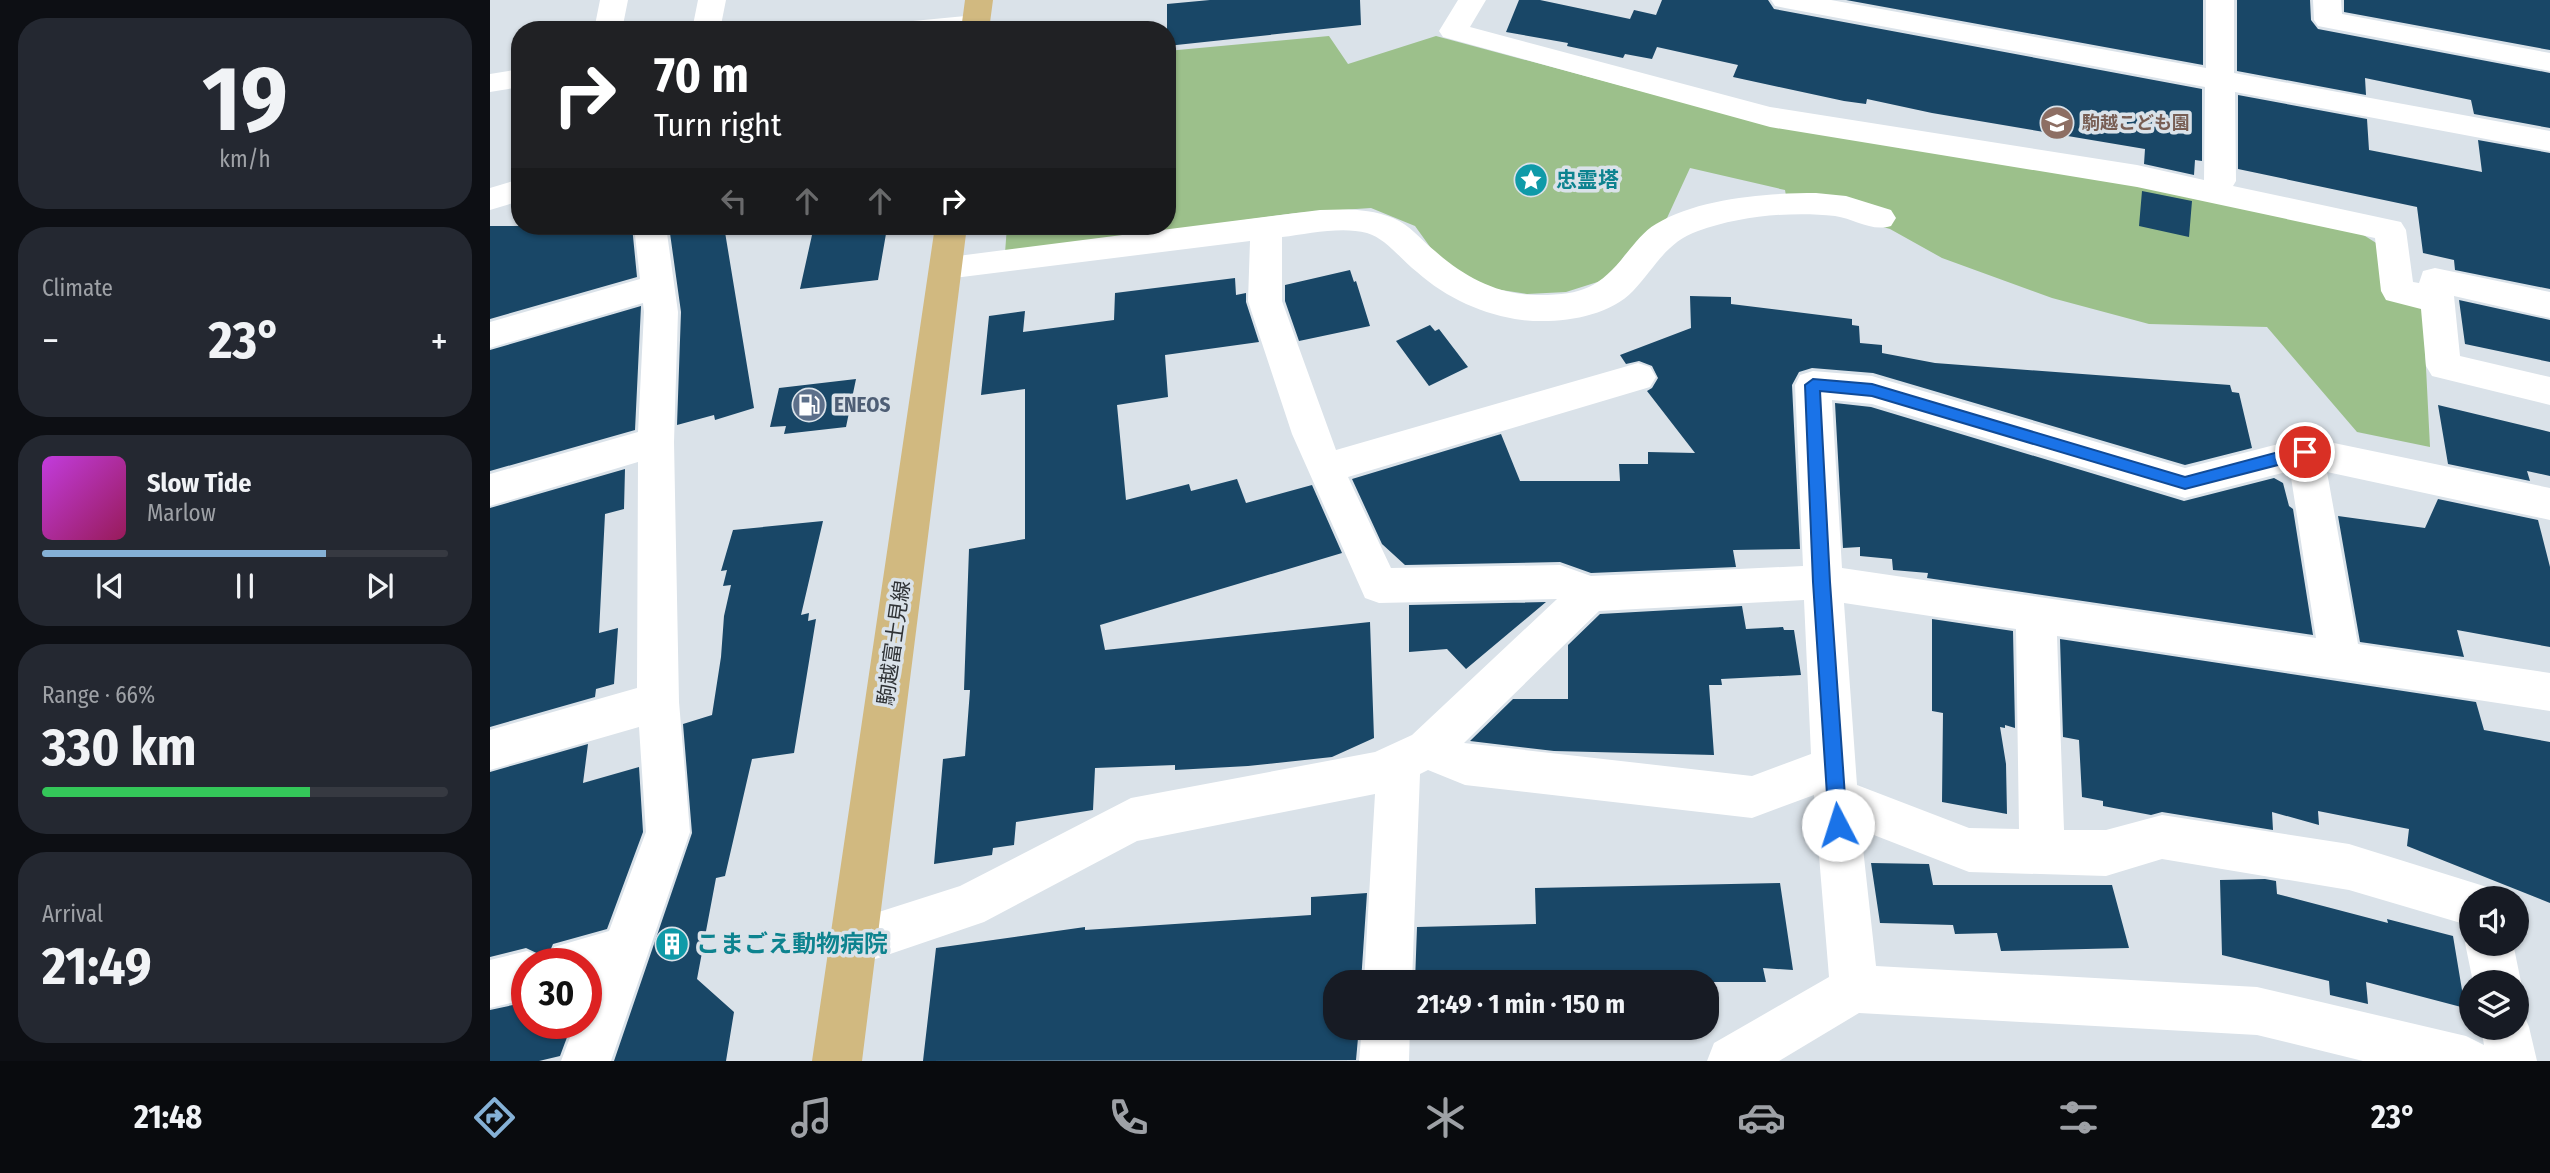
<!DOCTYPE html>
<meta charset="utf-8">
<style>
body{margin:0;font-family:"Fira Sans Condensed","Noto Sans JP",sans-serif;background:#242831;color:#f1f3f6;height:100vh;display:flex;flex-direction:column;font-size:26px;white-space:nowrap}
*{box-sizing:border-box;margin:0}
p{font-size:23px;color:#9ea1a6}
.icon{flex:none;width:38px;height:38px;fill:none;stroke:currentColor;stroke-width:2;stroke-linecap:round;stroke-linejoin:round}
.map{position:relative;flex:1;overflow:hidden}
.sheet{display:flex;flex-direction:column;gap:18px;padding:18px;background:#0d0f14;width:490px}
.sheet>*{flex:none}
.banner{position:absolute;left:21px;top:21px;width:665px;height:214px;border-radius:28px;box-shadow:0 2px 5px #0004;background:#202124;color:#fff;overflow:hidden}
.buttons{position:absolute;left:1969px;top:886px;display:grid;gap:14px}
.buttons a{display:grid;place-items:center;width:70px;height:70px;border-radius:50%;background:#171b24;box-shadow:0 2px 5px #0004;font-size:35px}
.speed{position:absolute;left:21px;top:948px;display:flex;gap:14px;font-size:35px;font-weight:700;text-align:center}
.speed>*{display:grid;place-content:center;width:91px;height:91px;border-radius:50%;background:#171b24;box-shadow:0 2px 5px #0004;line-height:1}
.speed .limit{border:10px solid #d22;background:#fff;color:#111}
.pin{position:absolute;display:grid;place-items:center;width:60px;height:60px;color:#fff;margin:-30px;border:4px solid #fff;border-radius:50%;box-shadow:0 2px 7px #0007}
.me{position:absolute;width:77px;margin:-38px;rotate:355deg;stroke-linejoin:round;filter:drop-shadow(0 0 5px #0008)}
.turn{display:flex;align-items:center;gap:24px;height:147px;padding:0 28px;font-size:32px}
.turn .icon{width:91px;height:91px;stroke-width:2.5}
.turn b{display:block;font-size:49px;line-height:60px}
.lanes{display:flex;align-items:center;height:66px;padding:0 28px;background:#0003;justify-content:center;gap:35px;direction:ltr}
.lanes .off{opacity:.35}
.big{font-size:52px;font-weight:700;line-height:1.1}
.sheet .tile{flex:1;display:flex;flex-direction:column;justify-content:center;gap:10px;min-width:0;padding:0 24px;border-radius:28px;background:#242831}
.sheet .dial{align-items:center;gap:0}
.dial b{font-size:91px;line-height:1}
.song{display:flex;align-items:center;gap:21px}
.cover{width:84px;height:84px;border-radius:10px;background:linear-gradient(135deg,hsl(290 70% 55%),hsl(330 70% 35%))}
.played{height:7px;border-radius:4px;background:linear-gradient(90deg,#85b1d6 70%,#363941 70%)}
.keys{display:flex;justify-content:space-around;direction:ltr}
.heat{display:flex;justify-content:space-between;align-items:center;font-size:38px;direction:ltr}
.charge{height:10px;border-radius:5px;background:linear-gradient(90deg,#34c759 66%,#363941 0)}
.trip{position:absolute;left:833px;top:970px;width:396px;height:70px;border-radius:28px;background:#171b24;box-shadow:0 2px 5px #0004;font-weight:700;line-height:70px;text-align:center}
.menu{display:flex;height:112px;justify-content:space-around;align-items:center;background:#090b0e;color:#9ea1a6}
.menu .icon{width:49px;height:49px}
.menu .selected{color:#85b1d6}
.menu b{font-size:32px;color:#f1f3f6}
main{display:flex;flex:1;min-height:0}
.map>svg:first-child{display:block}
.green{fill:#9cc08b}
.building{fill:#194767}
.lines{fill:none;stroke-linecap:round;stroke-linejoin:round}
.minor{fill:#fff;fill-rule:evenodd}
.major{fill:#d1b980;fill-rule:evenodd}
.route{fill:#1a73e8;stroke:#114b97;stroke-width:2}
.labels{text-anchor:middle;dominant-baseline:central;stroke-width:7;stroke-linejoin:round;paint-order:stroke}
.far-education-label{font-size:18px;font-weight:bold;fill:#785e54;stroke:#dae2e9;text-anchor:start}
.culture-label{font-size:21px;font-weight:bold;fill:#0d838f;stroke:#dae2e9;text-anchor:start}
.service-label{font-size:21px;font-weight:bold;fill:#4e5e75;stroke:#dae2e9;text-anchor:start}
.street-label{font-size:21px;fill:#303336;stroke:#dae2e9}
.near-culture-label{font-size:24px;font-weight:bold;fill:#0d838f;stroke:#dae2e9;text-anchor:start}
</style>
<main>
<section class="sheet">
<div class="tile dial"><b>19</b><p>km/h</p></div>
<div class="tile"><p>Climate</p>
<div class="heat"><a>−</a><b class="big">23°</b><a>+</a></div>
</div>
<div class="tile">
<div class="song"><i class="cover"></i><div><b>Slow Tide</b><p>Marlow</p></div></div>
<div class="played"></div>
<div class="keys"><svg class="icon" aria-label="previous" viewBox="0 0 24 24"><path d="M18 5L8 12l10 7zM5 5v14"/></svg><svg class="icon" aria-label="pause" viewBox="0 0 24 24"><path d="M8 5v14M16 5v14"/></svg><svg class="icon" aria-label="next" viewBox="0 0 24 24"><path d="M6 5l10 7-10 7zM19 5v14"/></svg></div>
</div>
<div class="tile"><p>Range · 66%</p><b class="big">330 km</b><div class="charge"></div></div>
<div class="tile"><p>Arrival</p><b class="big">21:49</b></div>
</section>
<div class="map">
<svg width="2060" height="1061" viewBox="0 0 2060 1061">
<rect width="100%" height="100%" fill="#dae2e9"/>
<path class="green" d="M839 36 858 64 946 36 1278 125 1636 184 1867 231 1891 246 1933 308 1940 447 1867 432 1777 327 1659 324 1562 298 1452 258 1400 229 1349 214 1299 213 1295 190 1200 168 1177 218 1135 255 1117 279 1076 292 1037 294 998 288 956 269 925 226 881 208 806 213 515 253 517 226H677V51Z"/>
<path class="building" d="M720 0H870L871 25 677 46V4Z
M1029 0H1050L1140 19 1144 10 1166 15 1172 0H1278L1284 9 1712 89V161L1705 160 1704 175 1654 164 1655 149 1442 113 1377 99 1376 104 1354 101 1243 77 1248 65 1167 47 1162 59 1135 54 1133 58 1077 46 1078 43 1016 32Z
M1356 0H1713V65Z
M1747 0H1820L1821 20 1828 29 2060 73V128L1984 114 1981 100 1875 78 1876 95 1747 71Z
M1854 0H2060V50L1854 12Z
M1748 95 1877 119 1879 150 1992 172 1988 140 2060 153V289L1965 270 1964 260 1933 253 1927 207 1748 169Z
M1652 191 1702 201 1699 237 1649 226Z
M0 226H142L147 277 0 319Z
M179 226H234L264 408 225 420 224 415 187 425 191 312Z
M324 226H370L371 231 397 228 388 280 310 289Z
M860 270 864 282 866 281 880 326 809 341 795 301V285Z
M745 278 746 295 756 293V302L769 342 675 355 678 397 627 405 636 500 699 484 701 491 747 479 756 503 822 485 852 553 610 625 615 650 880 622 884 738 842 757 758 766 685 770V765L605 768 603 810 526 822 524 845 503 848 502 855 444 864 453 759 475 756 480 690H474L479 549 535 539V389L491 395 499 316 535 311 533 332 624 320 625 293Z
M1200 296 1241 297V304L1362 319V325L1369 326 1370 343 1392 345V353L1445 363 1740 385 1742 392 1749 393 1762 448 1695 465 1383 373 1322 368 1309 372 1302 385 1310 549 1243 550 1246 567 1101 573 1070 562 915 565 892 544 862 479 1011 434 1030 481H1130L1129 464H1158V452L1205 453 1157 391 1162 388 1168 378 1162 366 1149 361 1136 364 1130 355 1201 328Z
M1969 300 2060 320V362L1975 344Z
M151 306 145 430 0 471V350Z
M940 325 945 331 949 329 978 367 939 386 906 341Z
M366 379 356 427 294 434 296 426 280 427 289 388Z
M1345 403 1381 407 1694 501 1784 478 1793 483 1799 506 1803 509 1823 635 1437 578 1438 573 1403 570 1402 559 1370 556V547L1353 548Z
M1948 405 2060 432V476L2037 471 2040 481 1958 464Z
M135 469 134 509 115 514 109 633 128 628 124 684 106 689 105 697 0 727V508Z
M1948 499 2048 520 2060 567V647L1967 630 1974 657 1870 642 1848 516 1935 528Z
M333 521 311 615 319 613 318 621 326 619 304 753 262 759 235 876 226 878 207 979 244 1012 236 1061H124L202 833 193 724 222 715 231 657 234 616 241 585 233 586 237 570 231 571 243 530Z
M1056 602 976 669 957 649 919 652V605Z
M1252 606 1256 629 1293 627 1294 630H1304L1311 675 1231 679 1232 685H1219L1224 755 1064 751 980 741 1023 699H1078V645L1110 614Z
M1442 619 1523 631 1525 728 1515 725V728L1510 727 1516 764 1517 814 1452 802 1453 713 1442 711Z
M1570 639 1986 702 1994 730 2060 742V903L1917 846 1919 829 1828 811 1829 825 1782 812 1783 830 1672 812 1661 815 1613 806V801L1592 797 1589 740 1573 737Z
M98 744 93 783 149 767 153 832 117 929 63 944 57 958 36 948 0 957V772Z
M1381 863 1439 864 1443 885H1622L1639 948 1511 951 1507 933 1465 934 1463 925 1390 923Z
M1775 879 1786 881 1787 894 1898 923 1897 919 1963 936 1975 1008 1876 982 1878 1004 1840 995 1839 981 1732 955 1730 880Z
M1290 883 1303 970 1273 968 1276 982H925L927 927 1046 924 1045 888Z
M877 893 871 982H845V1027H869L866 1060 433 1061 446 948 595 927V930L821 915V897Z
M37 1002V1024H82L70 1056 49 1061H0V1010Z"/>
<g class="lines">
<path class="minor" d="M110 0H138L132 30H104Z
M208 0H236L230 30H202Z
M968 0H996L980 27 1280 107 1647 165 1714 180 1715 87 1295 8 1285 6 1281 0H1341L1716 68V0H1744V73L2060 131V151L1745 92 1746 181 1743 186 1911 222 1916 230 1923 282 1929 283 1933 271 1945 268 2060 292V318L1964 296 1970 356 2060 377V405L1942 376 1936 366 1931 309 1896 300 1891 291 1885 238 1647 187 1280 127 953 37 949 31Z
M1823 0H1851L1852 14 2060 53V71L1828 26 1824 20Z
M486 15 496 18 500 24 496 30H409L413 24 423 21Z
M30 69V87L0 92V74Z
M30 179V201L0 210V188Z
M1326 193 1356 196 1401 210 1406 218 1401 226C1381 232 1365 219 1345 216 1302 211 1249 216 1208 231 1176 242 1165 268 1143 291 1117 318 1067 324 1032 320 994 315 956 298 927 272 911 260 897 239 877 233 851 226 818 234 792 237V301L846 450 1148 363 1160 367 1166 377 1160 387 858 477 901 568 1070 565 1101 576 1313 566 1305 385 1310 375 1323 371 1382 376 1695 468 1815 437 2060 488V520L1837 472 1868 644 2060 673V711L1567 636 1574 830H1616L1672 815 1859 844 1997 887 2002 898H1981V926L1859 890 1672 859 1616 876 1479 872 1371 830 1386 966 1767 987 1976 1036 1994 1045 1991 1027H2026V1007L2032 1010 2039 1027 2047 1061H1873L1767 1035 1369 1013 1289 1061H1217L1224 1043 1339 977 1324 795 1262 818 975 785 938 770 930 774 922 982H874L885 794 647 841 494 922 362 967 345 960 338 943 345 926 470 886 641 798 885 752 922 735 1067 599 889 603 875 598 802 434 758 301 760 241 456 279 444 275 440 267 444 259 830 210C855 209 879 208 903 218 920 225 931 240 945 251 974 277 1010 296 1050 295 1092 295 1110 287 1136 254 1145 243 1154 231 1166 224 1209 198 1277 193 1326 193ZM1342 400 1382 404 1695 498 1800 471 1826 638 1352 568ZM1314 600 1321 754 1262 776 974 743 1109 611ZM1354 603 1526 629 1529 829 1479 828 1367 785Z
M144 226H176L188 312 184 442 189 702 200 832 121 1061H71L85 1024H96V993L100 983 96 984V964H57L64 947 119 931 156 832 149 727 0 770V730L147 688 148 462 0 506V474L148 432 154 312 153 303 0 348V322L150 279Z
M1981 930V943H2023L2031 982 2026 993V982H1983L1975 943Z
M37 951 54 958 56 964H37V999L0 1008V960Z
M872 1027H920L919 1061H869Z"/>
<path class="major" d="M475 0H503L499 30H471Z
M445 226H477L372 1061H322Z"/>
</g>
<path class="route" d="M1323 379 1382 384 1695 477 1815 445 1822 452 1815 458 1695 489 1382 396 1330 391 1340 582 1357 825 1354 832 1348 835 1341 832 1339 825 1323 582 1315 385Z"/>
<defs>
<g id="school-disc" transform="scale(1.75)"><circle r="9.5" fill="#8d6e63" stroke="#dae2e9"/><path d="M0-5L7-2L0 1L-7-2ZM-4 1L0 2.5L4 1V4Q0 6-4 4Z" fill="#fff"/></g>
<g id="sight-disc" transform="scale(1.75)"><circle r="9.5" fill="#0f9aa8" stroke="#dae2e9"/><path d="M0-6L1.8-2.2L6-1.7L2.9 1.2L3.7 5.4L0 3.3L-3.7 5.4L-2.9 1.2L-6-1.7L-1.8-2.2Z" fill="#fff"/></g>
<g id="fuel-disc" transform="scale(1.75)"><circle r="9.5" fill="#5c6f8a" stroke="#dae2e9"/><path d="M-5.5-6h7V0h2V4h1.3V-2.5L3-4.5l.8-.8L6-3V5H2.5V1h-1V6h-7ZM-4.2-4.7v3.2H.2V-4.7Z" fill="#fff"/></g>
<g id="building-disc" transform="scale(1.75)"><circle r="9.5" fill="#0f9aa8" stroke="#dae2e9"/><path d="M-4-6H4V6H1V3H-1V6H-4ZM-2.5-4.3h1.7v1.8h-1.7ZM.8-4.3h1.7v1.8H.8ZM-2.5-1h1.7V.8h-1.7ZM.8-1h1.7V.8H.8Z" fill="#fff"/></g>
</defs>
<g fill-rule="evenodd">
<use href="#school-disc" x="1567" y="123"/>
<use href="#sight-disc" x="1041" y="180"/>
<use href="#fuel-disc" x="319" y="405"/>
<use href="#building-disc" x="182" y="944"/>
</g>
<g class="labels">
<g class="far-education-label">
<text x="1592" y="123">駒越こども園</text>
</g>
<g class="culture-label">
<text x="1066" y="180">忠霊塔</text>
</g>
<g class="service-label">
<text x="344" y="405">ENEOS</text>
</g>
<g class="street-label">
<text transform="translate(404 643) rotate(-82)">駒越富士見線</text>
</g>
<g class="near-culture-label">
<text x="206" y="944">こまごえ動物病院</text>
</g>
</g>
</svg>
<div class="buttons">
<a><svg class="icon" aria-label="sound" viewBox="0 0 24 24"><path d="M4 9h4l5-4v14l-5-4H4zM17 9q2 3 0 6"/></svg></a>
<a><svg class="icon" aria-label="layers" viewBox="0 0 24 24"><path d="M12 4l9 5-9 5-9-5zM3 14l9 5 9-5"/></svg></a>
</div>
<div class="speed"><div class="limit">30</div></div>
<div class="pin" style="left:1815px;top:452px;background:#d93025"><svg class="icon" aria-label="arrive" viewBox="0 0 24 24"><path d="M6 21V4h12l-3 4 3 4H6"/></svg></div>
<svg class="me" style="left:1348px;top:825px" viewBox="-20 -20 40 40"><circle r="19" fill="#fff"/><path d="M0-13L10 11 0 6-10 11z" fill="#1a73e8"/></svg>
<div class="trip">21:49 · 1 min · 150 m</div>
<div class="banner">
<div class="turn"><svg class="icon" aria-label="right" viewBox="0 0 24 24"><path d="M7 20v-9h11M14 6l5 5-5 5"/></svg><div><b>70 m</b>Turn right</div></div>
<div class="lanes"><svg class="icon off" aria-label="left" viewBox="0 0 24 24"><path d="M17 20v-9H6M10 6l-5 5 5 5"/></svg><svg class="icon off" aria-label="ahead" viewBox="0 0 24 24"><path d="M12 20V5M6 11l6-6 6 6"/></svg><svg class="icon off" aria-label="ahead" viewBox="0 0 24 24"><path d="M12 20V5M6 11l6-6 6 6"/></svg><svg class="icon" aria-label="right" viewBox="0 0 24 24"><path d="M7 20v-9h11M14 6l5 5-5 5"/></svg></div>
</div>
</div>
</main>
<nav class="menu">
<b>21:48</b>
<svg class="icon selected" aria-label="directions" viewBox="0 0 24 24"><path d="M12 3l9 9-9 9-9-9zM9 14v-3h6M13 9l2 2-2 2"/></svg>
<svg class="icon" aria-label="music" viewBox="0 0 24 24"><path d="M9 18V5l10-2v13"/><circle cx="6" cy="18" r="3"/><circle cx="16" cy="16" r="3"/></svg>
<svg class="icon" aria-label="phone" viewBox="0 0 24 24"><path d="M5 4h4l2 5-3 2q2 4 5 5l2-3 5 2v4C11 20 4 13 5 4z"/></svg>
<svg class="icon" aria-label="climate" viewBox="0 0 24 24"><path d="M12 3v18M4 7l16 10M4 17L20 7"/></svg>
<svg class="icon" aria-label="car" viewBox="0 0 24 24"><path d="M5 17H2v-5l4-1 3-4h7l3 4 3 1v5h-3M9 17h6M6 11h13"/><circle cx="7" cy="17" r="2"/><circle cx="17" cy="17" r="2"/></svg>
<svg class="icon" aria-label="filters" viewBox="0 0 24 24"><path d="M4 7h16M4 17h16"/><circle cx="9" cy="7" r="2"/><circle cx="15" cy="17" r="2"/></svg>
<b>23°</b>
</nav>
